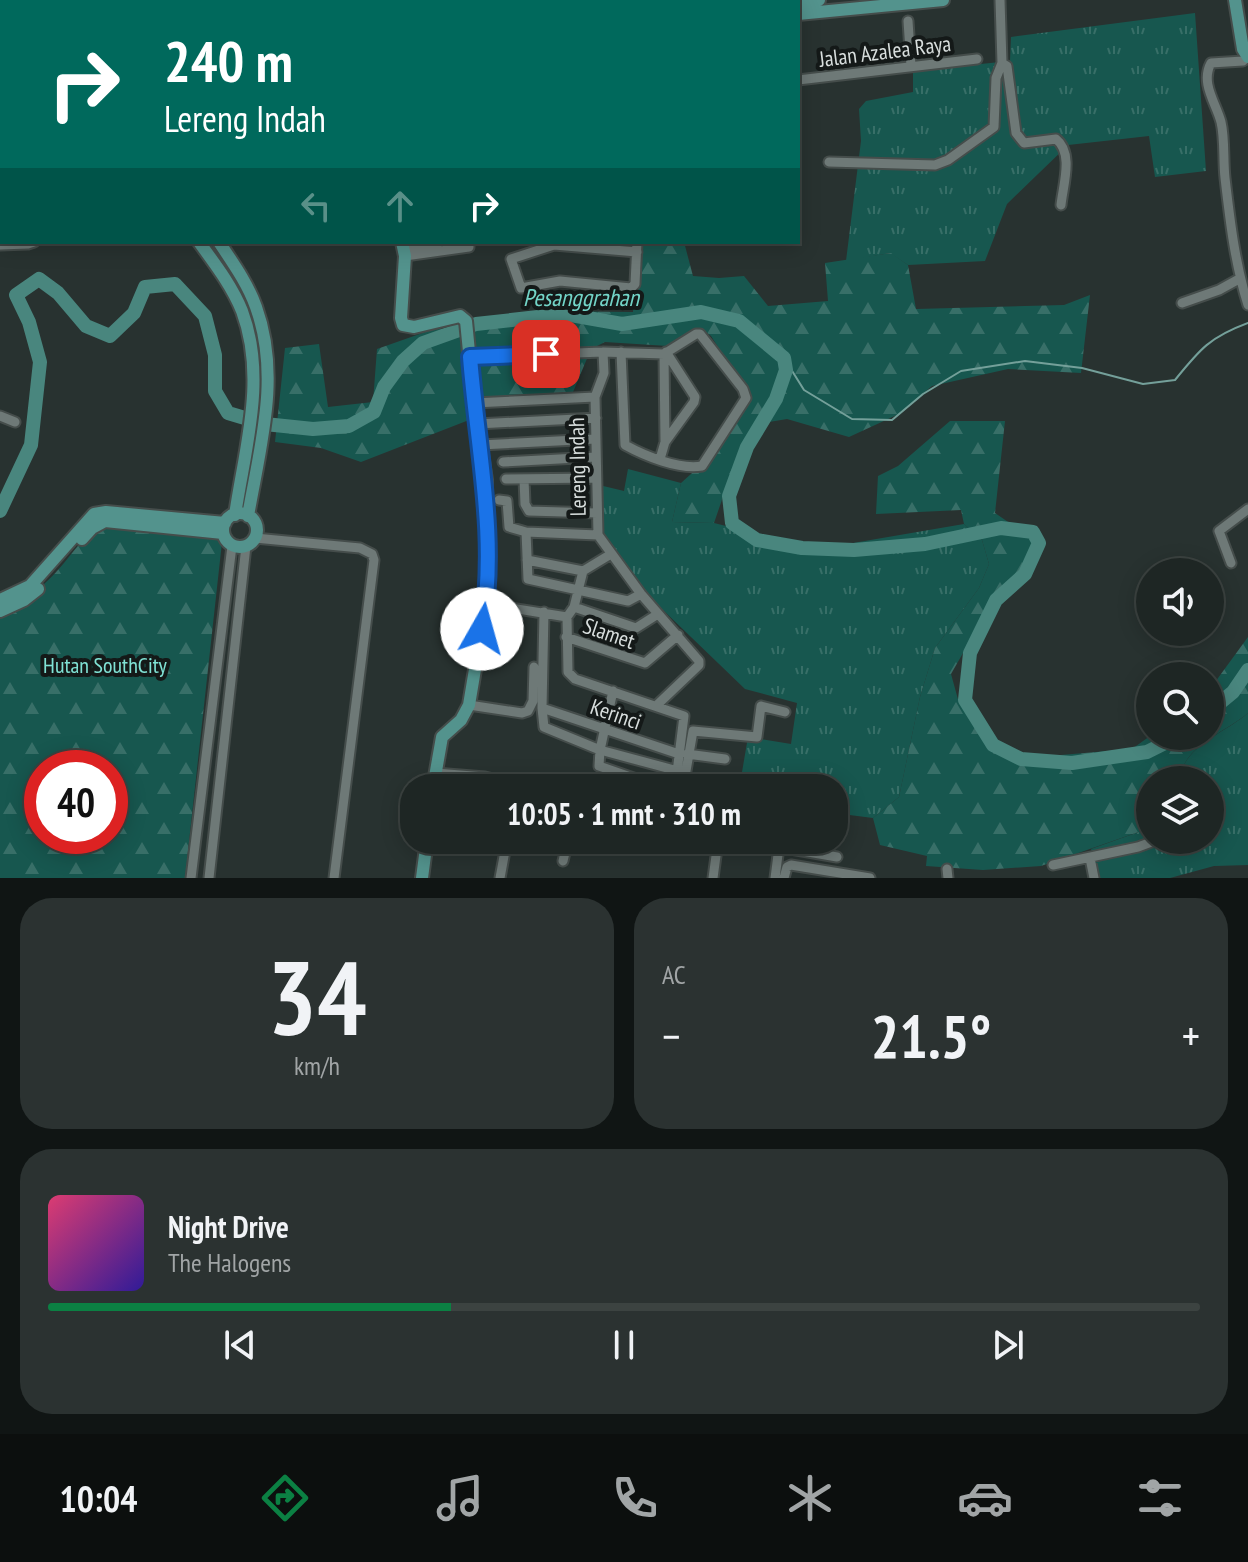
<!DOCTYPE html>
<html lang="id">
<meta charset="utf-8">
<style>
body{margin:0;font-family:"PT Sans Narrow",sans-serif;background:#2b3231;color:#f1f3f6;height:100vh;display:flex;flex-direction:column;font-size:30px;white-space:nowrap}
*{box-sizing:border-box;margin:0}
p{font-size:26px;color:#a1a5a6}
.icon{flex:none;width:44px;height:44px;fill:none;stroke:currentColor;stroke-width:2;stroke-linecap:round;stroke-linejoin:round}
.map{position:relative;height:878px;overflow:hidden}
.drawer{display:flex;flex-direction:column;gap:20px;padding:20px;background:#101514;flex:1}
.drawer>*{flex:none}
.top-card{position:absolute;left:0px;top:0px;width:800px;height:244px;box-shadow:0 4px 20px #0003,0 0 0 2px #3c4341;background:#00695c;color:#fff;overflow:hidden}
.tools{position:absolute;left:1136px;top:558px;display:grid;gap:16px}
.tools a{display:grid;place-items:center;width:88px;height:88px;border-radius:50%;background:#1e2624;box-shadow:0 4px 20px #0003,0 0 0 2px #3c4341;font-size:40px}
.speed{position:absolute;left:24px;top:750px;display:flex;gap:16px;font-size:40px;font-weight:700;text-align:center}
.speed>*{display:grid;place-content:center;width:104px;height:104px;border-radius:50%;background:#1e2624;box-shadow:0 4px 20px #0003,0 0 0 2px #3c4341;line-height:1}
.speed .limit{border:12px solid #d22;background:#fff;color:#111}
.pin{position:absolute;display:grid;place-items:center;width:68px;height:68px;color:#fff;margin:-34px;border-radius:16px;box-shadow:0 4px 12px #0006}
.me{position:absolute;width:88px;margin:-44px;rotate:7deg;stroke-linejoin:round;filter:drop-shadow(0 0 6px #0008)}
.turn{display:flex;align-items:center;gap:28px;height:168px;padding:0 32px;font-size:36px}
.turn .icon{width:104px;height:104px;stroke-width:2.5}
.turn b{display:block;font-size:56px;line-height:68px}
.lanes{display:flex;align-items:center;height:76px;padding:0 32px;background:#0003;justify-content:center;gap:40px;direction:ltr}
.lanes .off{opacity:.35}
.big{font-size:60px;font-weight:800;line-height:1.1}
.drawer .card{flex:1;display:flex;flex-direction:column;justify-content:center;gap:12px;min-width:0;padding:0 28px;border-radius:32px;background:#2b3231}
.drawer .dial{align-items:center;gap:0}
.dial b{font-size:104px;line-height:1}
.song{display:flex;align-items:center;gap:24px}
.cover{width:96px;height:96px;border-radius:12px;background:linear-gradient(135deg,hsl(340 70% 55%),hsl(250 70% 35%))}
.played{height:8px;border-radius:4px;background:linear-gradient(90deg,#0b8043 35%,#3c4341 35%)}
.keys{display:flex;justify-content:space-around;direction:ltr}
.heat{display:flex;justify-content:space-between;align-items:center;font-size:44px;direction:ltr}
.drawer .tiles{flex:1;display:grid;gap:20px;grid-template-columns:1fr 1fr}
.card:last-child{grid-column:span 2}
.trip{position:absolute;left:400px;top:774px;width:448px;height:80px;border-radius:32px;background:#1e2624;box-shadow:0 4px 20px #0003,0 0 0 2px #3c4341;font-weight:800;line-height:80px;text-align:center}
.tabs{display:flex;height:128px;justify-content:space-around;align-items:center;background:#0c0f0e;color:#a1a5a6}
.tabs .icon{width:56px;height:56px}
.tabs .on{color:#0b8043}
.tabs b{font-size:36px;color:#f1f3f6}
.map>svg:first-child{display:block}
.grass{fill:url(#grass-tufts)}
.forest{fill:url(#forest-firs);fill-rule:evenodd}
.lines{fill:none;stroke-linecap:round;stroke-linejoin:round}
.stream{stroke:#74a09a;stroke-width:2}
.river{stroke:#49867e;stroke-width:14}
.street-casing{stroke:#454d4b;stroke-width:13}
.secondary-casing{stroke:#454d4b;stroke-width:16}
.street{stroke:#6e7977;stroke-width:9}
.secondary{stroke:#53938d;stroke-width:12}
.route-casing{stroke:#114b97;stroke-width:20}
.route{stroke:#1a73e8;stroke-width:14}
.labels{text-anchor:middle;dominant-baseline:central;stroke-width:8;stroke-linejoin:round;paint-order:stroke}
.street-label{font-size:22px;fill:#d8dedd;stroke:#141918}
.park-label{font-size:22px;fill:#80e2d5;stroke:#141918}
.water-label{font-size:24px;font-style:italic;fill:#73d5c8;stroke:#141918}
</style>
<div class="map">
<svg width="1248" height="878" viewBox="0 0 1248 878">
<defs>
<pattern id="grass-tufts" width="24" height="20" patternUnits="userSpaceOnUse" patternTransform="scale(2)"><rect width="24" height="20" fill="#17574f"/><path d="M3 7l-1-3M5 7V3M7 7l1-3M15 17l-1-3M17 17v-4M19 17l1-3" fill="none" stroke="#386f68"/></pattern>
<pattern id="forest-firs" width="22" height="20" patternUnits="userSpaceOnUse" patternTransform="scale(2)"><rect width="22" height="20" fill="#17574f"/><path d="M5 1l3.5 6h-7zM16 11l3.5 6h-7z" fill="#386f68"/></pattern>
</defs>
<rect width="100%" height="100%" fill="#283230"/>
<path class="grass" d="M1195 13 1206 171 1155 177 1149 136 1068 145 1007 204 985 261 908 265 890 253 846 261 861 141 859 109 866 101 913 92V71L1010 61 1011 37Z
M628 469 681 483 672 522 714 523 818 549 964 524 982 540 989 564 979 588 935 648 920 697 899 797 873 818 834 813V788H769L741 778 748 737 791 744 797 703 745 689 637 585 600 531 599 485 624 491Z
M1248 713V865L1214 866 1170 878H1100L1091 849 1150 828V840H1210V780H1180C1181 747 1227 732 1248 713Z"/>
<path class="forest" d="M638 242H684L693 276 719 278 744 276 768 306 828 301 825 263 891 253 908 265 916 309 1064 305 1090 295 1081 373 1008 369 932 386 899 414 849 437 787 419 763 423 741 444 714 523 672 522 681 483 701 465 749 396 711 336 701 328 668 346 605 342 591 349 573 392 469 399V420L361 462 321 448 275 442 285 348 319 344 328 407 373 402 377 349 434 329 529 325 532 311 633 312Z
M950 421H1005L995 513 1033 539 1022 576 979 625 951 674 959 703 992 745 1037 757 1132 749 1150 736H1210V689L1248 637V713C1226 732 1181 747 1180 780H1150V828L1041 866 983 870 926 866 927 856 880 845 873 818 899 797 920 697 935 648 979 588 989 564 982 540 964 524 961 510 876 514 878 476 898 466Z
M99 523 223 533 185 878H0V611C11 605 23 600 34 592 59 575 76 544 99 523ZM42 768H110V836H42Z"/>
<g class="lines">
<path class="stream" d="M784 358 804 390 852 419 892 420 923 394 961 371 1025 361 1082 368 1143 384 1175 380C1200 349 1210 337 1248 323"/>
<path class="river" d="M0 511 31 445 40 362 29 322 16 295 39 279 58 293 86 326 110 336 134 313 145 287 175 284 205 316 215 355V391L228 413 265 424 313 429 349 426 374 412 384 387 403 361 423 343 476 324 565 314 622 324 701 312 739 321 784 358 786 370 776 399 747 447 729 496 732 523 757 540 802 548 854 550 925 544 1001 528 1033 532 1039 543 1025 574 996 600 970 653 965 700 993 745 1021 759 1072 763 1147 752 1179 736
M1210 711 1233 692 1248 670"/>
<g class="street-casing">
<path id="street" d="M5 2V0
M908 21 911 66
M0 25 2 14
M1247 57 1243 61 1211 63C1200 83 1216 103 1221 122 1225 139 1223 160 1225 178 1230 221 1235 264 1248 305
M1002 63 1007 66 1016 133 1024 143 1056 139C1074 153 1063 185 1061 205
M798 80 977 59
M0 105 2 106
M829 162 935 165 948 160 994 127 996 78 1002 63 1000 0
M552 242 554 245 637 252
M0 245 28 244 34 242
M554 245 511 259 521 288 560 281 631 288 635 284 637 242
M404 249 437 245
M405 256 469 247
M1182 303 1219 290 1239 279
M603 352 604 373 595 397 598 535 641 594 699 661V665L657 705
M470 357 603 352 664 354 696 334H700L743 389 746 398 702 466C679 470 645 456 625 445L621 352
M474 403 595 397
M0 416 15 422
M477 424 596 418
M665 442 694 402 695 397 666 352
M480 445 596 439
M660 459 665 442 664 354
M503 462 596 457
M506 479 596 478
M524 479 525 504 529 511 597 513
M499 500 507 501 509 527 526 532 598 535
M526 532 528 579 628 601 641 594
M255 538 360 548 372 554 374 560 334 878
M611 554 583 571 574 607 567 617 568 672 575 679 684 716 675 788
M527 560 583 571
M1231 563 1219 531 1248 509
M486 604 567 617
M574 607 636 628 658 614
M544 612 542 708 544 727 600 750 678 771
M566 637 645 663 678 635
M613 691 600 750 599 766 662 788
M469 705 522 713 528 711 533 701 534 667
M542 708 679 754
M687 754 725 759
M435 773 485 777 530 788
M611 788 614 772
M683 788 693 731 757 737 761 706 785 712
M1210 812 1215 808
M711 840 779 847 837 857
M550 847 551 840
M1090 858 1094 878
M563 861 568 840
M1053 865 1138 847 1157 840
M947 869 948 878
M191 878 232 546
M209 878 246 546
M500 878 507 840
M713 878 718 841
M775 878 779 847
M784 878 787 867 791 865 870 878"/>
</g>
<g class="secondary-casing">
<path id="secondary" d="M273 0 279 2
M304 0 309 2
M1235 0 1243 49 1248 57
M798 2 819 0
M798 14 943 0
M199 242C215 264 232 286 242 311 267 378 245 447 235 515
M219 242C233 263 248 284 256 307 281 376 260 446 248 516
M402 242 405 256 401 318 403 325 414 327 460 316 466 321 474 403 486 480V604L469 705 461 720 442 737 433 788
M223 530a17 17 0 1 1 34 0a17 17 0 1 1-34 0Z
M82 539 92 528 105 521 223 533
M0 600 30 586 94 514 106 512 225 523
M0 611 24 600 38 589
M422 878 427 840"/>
</g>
<use href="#street" class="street"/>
<use href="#secondary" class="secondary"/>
</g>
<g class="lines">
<g class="route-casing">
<path id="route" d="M482 629C498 538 477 448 470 357L546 354"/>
</g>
<use href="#route" class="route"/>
</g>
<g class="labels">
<g class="street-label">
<text transform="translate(885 51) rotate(-7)">Jalan Azalea Raya</text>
<text transform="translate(577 467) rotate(-91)">Lereng Indah</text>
<text transform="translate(609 633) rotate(19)">Slamet</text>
<text transform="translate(616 714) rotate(19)">Kerinci</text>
</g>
<g class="park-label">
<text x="105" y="665">Hutan SouthCity</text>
</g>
<g class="water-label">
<text x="581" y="297">Pesanggrahan</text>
</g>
</g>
</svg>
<div class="tools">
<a><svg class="icon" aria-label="sound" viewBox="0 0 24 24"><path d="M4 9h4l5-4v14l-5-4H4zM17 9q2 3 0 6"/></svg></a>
<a><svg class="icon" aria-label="search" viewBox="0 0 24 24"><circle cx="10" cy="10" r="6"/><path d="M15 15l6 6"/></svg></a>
<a><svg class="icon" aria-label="layers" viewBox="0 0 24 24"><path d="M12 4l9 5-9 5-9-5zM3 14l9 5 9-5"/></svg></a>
</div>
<div class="speed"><div class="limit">40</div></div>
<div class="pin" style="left:546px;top:354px;background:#d93025"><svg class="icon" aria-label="arrive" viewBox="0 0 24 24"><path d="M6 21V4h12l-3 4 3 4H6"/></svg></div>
<svg class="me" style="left:482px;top:629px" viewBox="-20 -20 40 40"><circle r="19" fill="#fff"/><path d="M0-13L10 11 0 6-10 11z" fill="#1a73e8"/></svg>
<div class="trip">10:05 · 1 mnt · 310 m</div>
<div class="top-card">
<div class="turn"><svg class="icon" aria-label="right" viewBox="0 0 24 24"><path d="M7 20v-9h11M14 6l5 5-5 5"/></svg><div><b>240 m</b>Lereng Indah</div></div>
<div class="lanes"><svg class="icon off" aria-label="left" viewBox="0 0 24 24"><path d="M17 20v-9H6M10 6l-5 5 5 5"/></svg><svg class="icon off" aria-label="ahead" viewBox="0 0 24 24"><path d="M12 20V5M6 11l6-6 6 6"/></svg><svg class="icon" aria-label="right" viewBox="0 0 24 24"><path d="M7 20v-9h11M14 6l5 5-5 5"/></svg></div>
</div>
</div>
<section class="drawer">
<div class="tiles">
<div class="card dial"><b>34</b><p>km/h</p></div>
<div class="card"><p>AC</p>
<div class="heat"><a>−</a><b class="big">21.5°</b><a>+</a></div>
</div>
<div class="card">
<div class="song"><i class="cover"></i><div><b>Night Drive</b><p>The Halogens</p></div></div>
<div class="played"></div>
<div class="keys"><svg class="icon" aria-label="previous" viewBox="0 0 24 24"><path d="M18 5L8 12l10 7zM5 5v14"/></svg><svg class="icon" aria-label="pause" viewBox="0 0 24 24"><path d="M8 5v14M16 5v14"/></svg><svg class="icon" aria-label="next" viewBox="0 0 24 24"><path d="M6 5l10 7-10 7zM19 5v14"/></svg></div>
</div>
</div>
</section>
<nav class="tabs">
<b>10:04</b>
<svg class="icon on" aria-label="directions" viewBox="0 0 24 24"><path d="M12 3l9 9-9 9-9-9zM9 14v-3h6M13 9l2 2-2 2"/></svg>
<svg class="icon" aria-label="music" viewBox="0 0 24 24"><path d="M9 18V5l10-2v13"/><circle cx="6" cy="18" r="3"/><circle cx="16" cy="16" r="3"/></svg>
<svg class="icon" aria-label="phone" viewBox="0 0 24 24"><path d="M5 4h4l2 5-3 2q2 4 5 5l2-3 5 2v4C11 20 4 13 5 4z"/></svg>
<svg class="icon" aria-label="climate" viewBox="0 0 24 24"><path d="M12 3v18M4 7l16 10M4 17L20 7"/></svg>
<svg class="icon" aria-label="car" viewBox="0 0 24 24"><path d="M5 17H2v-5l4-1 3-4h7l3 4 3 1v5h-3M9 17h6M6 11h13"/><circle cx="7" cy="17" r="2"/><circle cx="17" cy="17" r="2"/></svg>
<svg class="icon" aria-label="filters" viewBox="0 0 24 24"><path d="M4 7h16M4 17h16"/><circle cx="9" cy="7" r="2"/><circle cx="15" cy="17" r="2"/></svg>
</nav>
